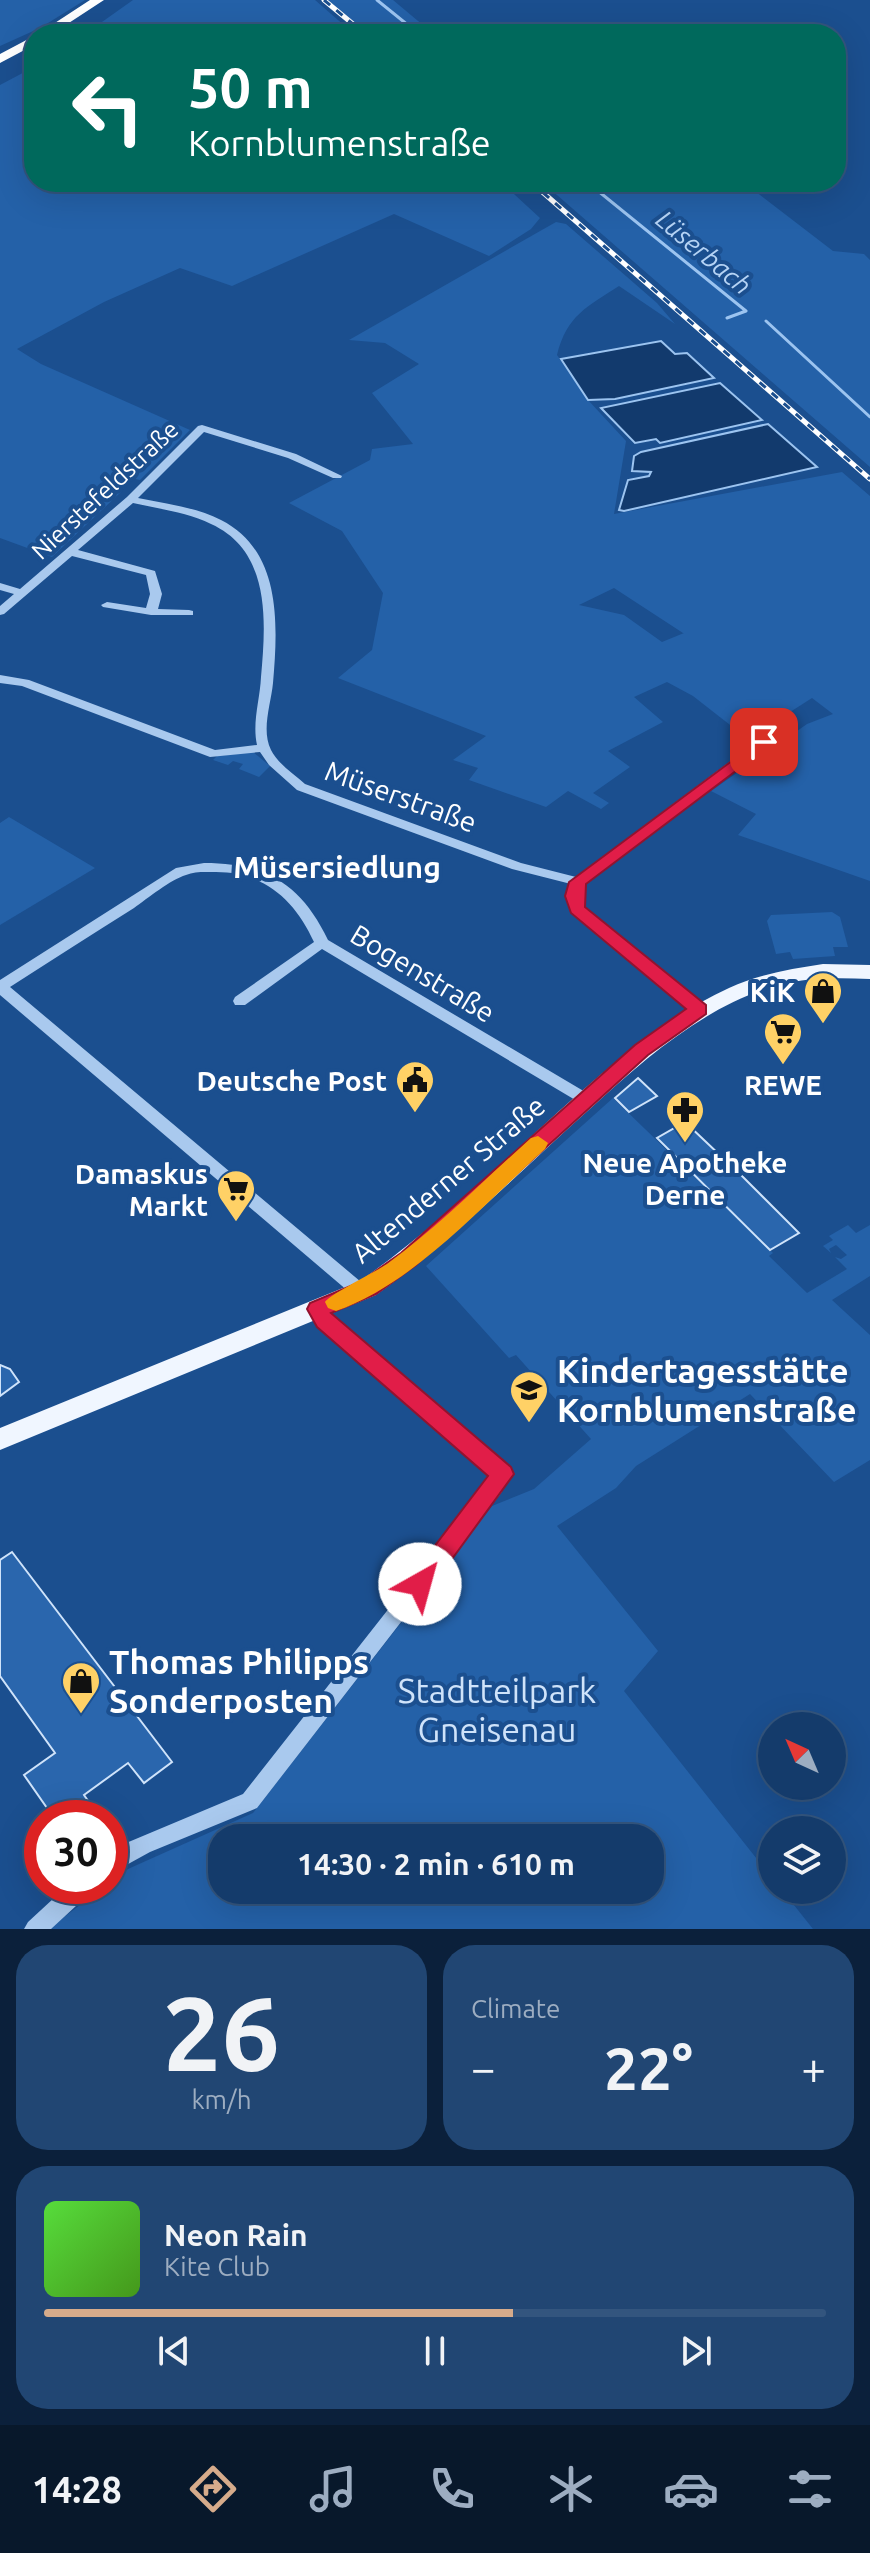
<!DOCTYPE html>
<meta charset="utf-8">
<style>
body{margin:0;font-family:Ubuntu,sans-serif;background:#214673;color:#f1f3f6;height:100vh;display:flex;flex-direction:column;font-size:30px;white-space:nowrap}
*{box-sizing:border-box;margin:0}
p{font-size:26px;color:#9dadc1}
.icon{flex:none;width:44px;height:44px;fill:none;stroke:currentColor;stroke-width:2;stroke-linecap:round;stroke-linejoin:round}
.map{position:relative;height:1929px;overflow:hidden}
.sheet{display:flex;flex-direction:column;gap:16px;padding:16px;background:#0b203b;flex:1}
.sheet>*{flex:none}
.hud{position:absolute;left:24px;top:24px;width:822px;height:168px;border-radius:32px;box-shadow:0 8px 32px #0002,0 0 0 2px #33557e;background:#00695c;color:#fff;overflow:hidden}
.needle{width:52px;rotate:316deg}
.tools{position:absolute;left:758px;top:1712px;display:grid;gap:16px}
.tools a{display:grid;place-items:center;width:88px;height:88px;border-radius:50%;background:#143b6b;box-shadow:0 8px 32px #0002,0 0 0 2px #33557e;font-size:40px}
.speed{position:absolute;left:24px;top:1800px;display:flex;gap:16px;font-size:40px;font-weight:700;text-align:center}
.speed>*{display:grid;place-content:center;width:104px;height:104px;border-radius:50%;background:#143b6b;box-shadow:0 8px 32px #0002,0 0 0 2px #33557e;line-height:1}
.speed .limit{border:12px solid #d22;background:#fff;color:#111}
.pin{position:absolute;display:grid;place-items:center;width:68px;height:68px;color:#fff;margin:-34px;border-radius:16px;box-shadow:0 4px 12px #0006}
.me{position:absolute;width:88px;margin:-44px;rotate:38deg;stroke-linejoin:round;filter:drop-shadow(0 0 6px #0008)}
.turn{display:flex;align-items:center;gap:28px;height:168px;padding:0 32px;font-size:36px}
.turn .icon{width:104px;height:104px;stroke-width:2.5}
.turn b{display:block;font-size:56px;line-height:68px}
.big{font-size:60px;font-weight:700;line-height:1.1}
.sheet .tile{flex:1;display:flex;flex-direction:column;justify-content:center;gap:12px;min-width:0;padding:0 28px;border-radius:32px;background:#214673}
.sheet .dial{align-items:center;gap:0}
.dial b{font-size:104px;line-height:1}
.song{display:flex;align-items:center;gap:24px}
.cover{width:96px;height:96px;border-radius:12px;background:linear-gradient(135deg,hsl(110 70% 55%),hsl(100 70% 35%))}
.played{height:8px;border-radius:4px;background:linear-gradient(90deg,#d6ab8b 60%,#33557e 60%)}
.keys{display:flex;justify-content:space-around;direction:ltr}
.heat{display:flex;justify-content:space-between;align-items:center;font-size:44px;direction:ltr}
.sheet .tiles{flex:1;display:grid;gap:16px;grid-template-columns:1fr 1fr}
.tile:last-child{grid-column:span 2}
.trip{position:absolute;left:208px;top:1824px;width:456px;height:80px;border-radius:32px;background:#143b6b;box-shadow:0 8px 32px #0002,0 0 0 2px #33557e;font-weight:700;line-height:80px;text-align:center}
.tabs{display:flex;height:128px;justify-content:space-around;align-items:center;background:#08182b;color:#9dadc1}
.tabs .icon{width:56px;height:56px}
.tabs .on{color:#d6ab8b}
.tabs b{font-size:36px;color:#f1f3f6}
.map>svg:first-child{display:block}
.green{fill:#2461a8;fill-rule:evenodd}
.water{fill:#123a6d;stroke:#9cc4f0;stroke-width:2}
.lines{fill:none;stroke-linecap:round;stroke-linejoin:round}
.stream{stroke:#9cc4f0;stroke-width:3}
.building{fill:#2a66ad;stroke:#cfe3fa;stroke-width:2}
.minor{fill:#a9c9ee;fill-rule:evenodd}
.major{fill:#f0f6ff;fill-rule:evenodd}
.highway{fill:#fff;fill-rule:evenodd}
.rail-casing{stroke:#fff;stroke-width:5}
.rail{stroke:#1b4f8f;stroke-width:3;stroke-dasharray:8;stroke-linecap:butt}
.route{fill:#e11d48;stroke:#92132f;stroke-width:2}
.slow{fill:#f59e0b}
.labels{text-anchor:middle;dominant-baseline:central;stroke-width:8;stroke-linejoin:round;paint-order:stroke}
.far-street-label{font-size:24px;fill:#fff;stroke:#1b4f8f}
.far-water-label{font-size:26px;font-style:italic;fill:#b5d3f5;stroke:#1b4f8f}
.street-label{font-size:28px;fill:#fff;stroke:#1b4f8f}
.poi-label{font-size:28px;font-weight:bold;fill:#fff;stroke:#1b4f8f;text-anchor:end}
.neighbourhood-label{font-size:30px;font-weight:bold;fill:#fff;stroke:#1b4f8f}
.near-poi-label{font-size:34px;font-weight:bold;fill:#fff;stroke:#1b4f8f;text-anchor:start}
.near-park-label{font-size:34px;fill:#cfe3fa;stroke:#1b4f8f}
</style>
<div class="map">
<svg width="870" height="1929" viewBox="0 0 870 1929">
<rect width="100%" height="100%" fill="#1b4f8f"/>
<path class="green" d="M0 0H85L40 28 0 46Z
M133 0H315L354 34H85Z
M328 0H393L424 26 485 29 492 34H368Z
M34 67V182H501L540 218 531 229 489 256 394 214 232 286 180 268 104 302 17 349 41 364 190 430 140 480 131 478 121 492 52 557 0 538V85Z
M542 182H743L833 251 864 254 870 260V467Z
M556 222 566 224 657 303 675 324 619 286C587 307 567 315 557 355L588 400 626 441 614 514 842 472 870 496V881L738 835 756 814 711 791 807 724 833 714 812 698 748 739 693 696 667 682 634 697 663 722 608 751 630 767 593 793 609 803 601 809 568 791 546 807 469 780 478 768 453 760 486 736 338 678 372 650 383 593 342 531 289 503 370 460 372 449 413 444 372 393 419 364 385 343 349 340ZM614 588 683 633H684L662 642 624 615 579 605Z
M253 752 270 766 259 777 239 769 243 764 233 761 228 765 213 760 217 756Z
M9 817 95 868 0 925V823Z
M832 912 840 917 848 947H833L835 956 793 959 790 952 776 954 767 921 771 915Z
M613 1098 773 1253 769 1256 807 1293 847 1269 835 1257 841 1259 847 1255 836 1245 829 1249 831 1253 823 1246 833 1240 829 1236 848 1225 856 1233 870 1225V1276L832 1300 870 1335V1460L834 1482 750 1394 636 1466 616 1488 557 1526 658 1651 624 1691 772 1878V1890H782L813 1929H48L128 1869 253 1813 492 1506 534 1489 591 1439 516 1355 509 1358 426 1266ZM222 1838H650V1890H222Z"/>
<path class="water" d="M661 341 675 354 687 353 714 378 615 399 588 400 561 359Z
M720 383 762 420 660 443 656 439 635 443 601 408Z
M768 424 817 467 624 511 619 510 628 480 649 476 651 472 632 471 634 456 641 452Z"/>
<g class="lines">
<path class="stream" d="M377 0 419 34
M587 182 746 311 727 318
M766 321 870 417"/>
</g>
<path class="building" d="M638 1078 657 1096 629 1112 615 1098Z
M685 1122 743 1177 799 1233 770 1250 657 1138Z
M0 1365 10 1369 19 1382 0 1396Z
M12 1552 172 1762 144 1783 128 1763 84 1795 100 1818H54L24 1775 55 1753 0 1676V1560Z"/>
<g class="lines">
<path class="minor" d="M202 425 296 454 342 476 341 478H333L288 458 204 432 138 498C166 504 196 507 221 520 282 551 278 625 273 683 271 704 261 730 271 750 278 764 294 774 305 784L521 863 576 877 760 739H768L770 742 768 745 584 884 581 896 583 907 704 1006 706 1010 704 1014H694L572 912 567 896 571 884 512 869 297 790 269 765 260 752 210 757 22 686 0 683V675L29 680 215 750 257 745C252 722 260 700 261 677 266 622 271 551 211 524 187 512 159 509 133 503L78 550 155 571 162 594 158 609 189 610 193 611V615H151L103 607 101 605 107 602 146 608 150 594 146 575 72 556 4 614 0 615V606L14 594 0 590V583L20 589 127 497 198 426Z
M204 863C266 863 301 884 328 940L592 1096 594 1100 592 1104H582L322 949 245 1005H235L233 1001 235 997 314 942C295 900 264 872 216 872 206 872 195 871 186 875 170 880 148 898 134 908 92 934 51 961 10 987L367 1287 369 1292 367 1297 361 1299 355 1297 0 995V980L176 868Z
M318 1302 324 1304 330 1316 509 1469 512 1474 501 1493 257 1808 150 1852 110 1874V1852L119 1846 243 1794 493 1476 318 1326 310 1309 312 1304Z
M67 1886H93L90 1893 51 1929H24L28 1922Z"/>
<path class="major" d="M823 964 870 965V979C840 978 809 977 779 985 706 1005 647 1057 592 1107 521 1170 454 1239 376 1295L0 1450V1428L360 1281C437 1227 505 1159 576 1096 623 1055 672 1014 729 988 759 974 791 969 823 964Z"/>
<path class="highway" d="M90 0H104L52 34H38Z
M34 36V45L0 63V54Z"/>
<g class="rail-casing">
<path id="rail" d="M324 0 365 34
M531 182 870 479"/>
</g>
<use href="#rail" class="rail"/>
</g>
<path class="route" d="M764 737 769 739V746L586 884 585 907 706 1005V1014L648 1055 416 1265 376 1294 331 1313 511 1467 514 1474 428 1592 420 1595 411 1592 408 1584 411 1577 488 1476 317 1327 307 1309 310 1303 360 1282 401 1253 635 1045 686 1009 571 913 565 896 569 882Z"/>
<path class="slow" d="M538 1136 548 1143 545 1149C484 1204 414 1284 336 1311L328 1308 325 1302C329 1295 375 1272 387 1264 438 1227 484 1180 531 1138Z"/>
<defs>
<g id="shop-pin" transform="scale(2)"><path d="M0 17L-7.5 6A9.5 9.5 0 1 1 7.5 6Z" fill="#ffd166" stroke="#1b4f8f"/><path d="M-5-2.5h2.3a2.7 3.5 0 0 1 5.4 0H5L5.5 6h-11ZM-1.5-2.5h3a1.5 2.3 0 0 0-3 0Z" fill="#111"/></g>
<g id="supermarket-pin" transform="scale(2)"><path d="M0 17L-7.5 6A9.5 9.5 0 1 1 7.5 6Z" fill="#ffd166" stroke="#1b4f8f"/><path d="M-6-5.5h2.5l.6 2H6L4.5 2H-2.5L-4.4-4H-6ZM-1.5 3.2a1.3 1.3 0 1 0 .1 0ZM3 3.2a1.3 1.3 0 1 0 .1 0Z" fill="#111"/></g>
<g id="civic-pin" transform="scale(2)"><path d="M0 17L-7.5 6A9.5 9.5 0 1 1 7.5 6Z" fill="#ffd166" stroke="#1b4f8f"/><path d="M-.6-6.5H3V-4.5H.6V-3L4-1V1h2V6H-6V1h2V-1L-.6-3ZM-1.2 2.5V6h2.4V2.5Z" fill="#111"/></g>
<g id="pharmacy-pin" transform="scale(2)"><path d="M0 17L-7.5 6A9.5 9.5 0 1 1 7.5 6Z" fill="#ffd166" stroke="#1b4f8f"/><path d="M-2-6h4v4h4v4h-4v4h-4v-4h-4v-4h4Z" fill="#111"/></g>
<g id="school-pin" transform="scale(2)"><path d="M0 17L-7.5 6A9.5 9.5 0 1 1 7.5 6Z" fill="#ffd166" stroke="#1b4f8f"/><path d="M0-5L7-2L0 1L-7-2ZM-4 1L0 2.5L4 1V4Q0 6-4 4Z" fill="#111"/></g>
</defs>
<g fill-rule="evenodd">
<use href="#shop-pin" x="823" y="991"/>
<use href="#supermarket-pin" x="783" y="1032"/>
<use href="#civic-pin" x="415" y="1080"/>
<use href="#pharmacy-pin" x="685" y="1110"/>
<use href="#supermarket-pin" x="236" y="1189"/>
<use href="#school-pin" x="529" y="1390"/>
<use href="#shop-pin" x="81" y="1681"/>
</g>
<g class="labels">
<g class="far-street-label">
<text transform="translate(105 490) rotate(-43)">Nierstefeldstraße</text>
</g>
<g class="far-water-label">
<text transform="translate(704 252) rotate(40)">Lüserbach</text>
</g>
<g class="street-label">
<text transform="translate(401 796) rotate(20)">Müserstraße</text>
<text transform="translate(423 973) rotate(31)">Bogenstraße</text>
<text transform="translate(448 1179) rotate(-40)">Altenderner Straße</text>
</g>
<g class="poi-label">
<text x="795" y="991">KiK</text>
<text x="387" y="1080">Deutsche Post</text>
<text x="783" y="1084" text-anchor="middle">REWE</text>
<text x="685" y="1162" text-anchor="middle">Neue Apotheke<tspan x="685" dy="32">Derne</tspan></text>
<text x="208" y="1173">Damaskus<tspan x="208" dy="32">Markt</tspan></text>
</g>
<g class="neighbourhood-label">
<text x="337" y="867">Müsersiedlung</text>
</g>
<g class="near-poi-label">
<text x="557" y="1370">Kindertagesstätte<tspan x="557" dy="39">Kornblumenstraße</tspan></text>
<text x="109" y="1661">Thomas Philipps<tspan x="109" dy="39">Sonderposten</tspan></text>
</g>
<g class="near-park-label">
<text x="497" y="1690">Stadtteilpark<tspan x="497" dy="39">Gneisenau</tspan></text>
</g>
</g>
</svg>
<div class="tools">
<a><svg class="needle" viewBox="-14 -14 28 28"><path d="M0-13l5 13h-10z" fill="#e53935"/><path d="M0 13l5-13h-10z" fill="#9dadc1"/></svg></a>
<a><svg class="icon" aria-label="layers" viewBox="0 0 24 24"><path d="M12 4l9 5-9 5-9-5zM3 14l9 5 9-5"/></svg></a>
</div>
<div class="speed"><div class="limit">30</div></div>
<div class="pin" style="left:764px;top:742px;background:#d93025"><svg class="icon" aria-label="arrive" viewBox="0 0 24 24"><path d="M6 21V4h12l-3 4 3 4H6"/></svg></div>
<svg class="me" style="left:420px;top:1584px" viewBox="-20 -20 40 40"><circle r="19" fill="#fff"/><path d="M0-13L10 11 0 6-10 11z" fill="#e11d48"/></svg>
<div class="trip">14:30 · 2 min · 610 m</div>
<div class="hud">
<div class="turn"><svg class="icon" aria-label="left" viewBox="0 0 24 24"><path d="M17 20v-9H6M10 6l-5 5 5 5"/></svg><div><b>50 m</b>Kornblumenstraße</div></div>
</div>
</div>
<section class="sheet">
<div class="tiles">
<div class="tile dial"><b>26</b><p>km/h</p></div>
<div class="tile"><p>Climate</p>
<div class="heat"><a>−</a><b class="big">22°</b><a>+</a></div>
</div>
<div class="tile">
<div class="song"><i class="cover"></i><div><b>Neon Rain</b><p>Kite Club</p></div></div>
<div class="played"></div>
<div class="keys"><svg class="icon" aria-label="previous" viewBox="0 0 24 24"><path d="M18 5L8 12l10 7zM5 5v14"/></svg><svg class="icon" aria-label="pause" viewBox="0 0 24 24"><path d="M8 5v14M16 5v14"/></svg><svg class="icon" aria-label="next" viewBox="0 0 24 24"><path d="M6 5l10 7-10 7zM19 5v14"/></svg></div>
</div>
</div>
</section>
<nav class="tabs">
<b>14:28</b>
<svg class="icon on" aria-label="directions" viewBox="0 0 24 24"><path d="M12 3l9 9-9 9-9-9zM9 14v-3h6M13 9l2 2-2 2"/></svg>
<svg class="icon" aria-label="music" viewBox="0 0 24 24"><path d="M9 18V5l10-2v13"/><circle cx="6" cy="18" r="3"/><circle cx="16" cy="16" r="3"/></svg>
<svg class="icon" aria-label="phone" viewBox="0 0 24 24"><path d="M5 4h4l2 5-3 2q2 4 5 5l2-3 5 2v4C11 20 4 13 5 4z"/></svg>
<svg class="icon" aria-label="climate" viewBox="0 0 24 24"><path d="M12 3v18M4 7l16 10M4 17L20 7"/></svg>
<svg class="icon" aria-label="car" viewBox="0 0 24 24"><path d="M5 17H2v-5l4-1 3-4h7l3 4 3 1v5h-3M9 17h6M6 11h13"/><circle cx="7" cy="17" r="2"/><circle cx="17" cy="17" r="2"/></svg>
<svg class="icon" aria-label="filters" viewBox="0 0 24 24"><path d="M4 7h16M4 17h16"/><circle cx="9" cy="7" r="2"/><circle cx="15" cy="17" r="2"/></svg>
</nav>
